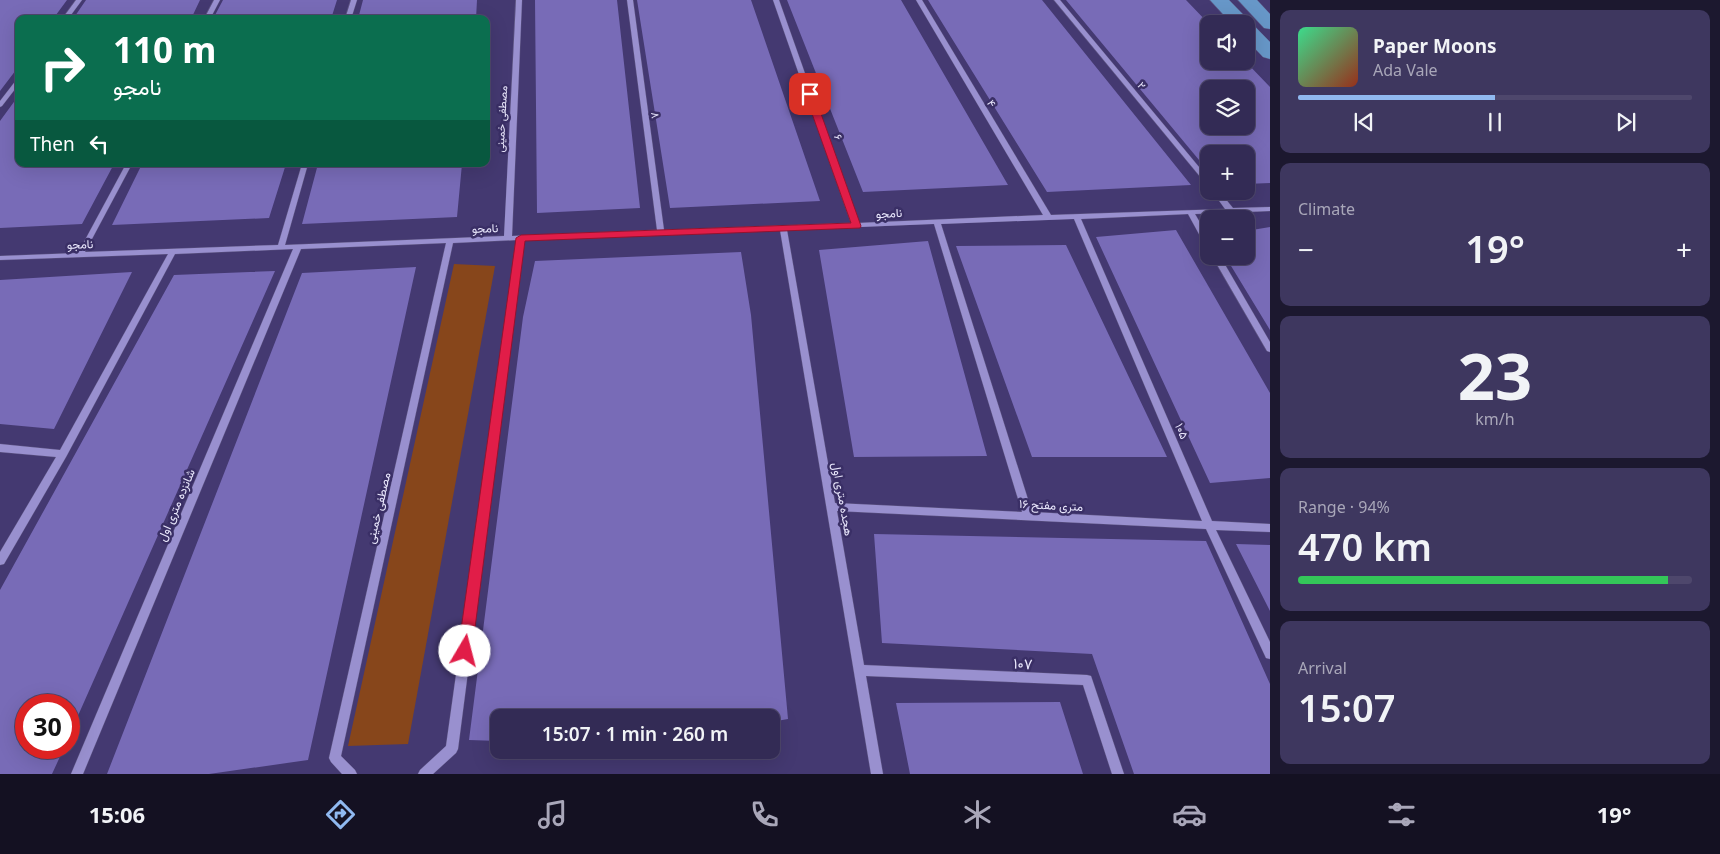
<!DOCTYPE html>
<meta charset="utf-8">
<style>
body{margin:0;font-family:"Noto Sans",Vazirmatn,sans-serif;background:#3e375f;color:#f1f3f6;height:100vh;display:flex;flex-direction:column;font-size:19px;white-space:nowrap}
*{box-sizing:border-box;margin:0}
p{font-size:16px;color:#a9a7b9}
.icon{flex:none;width:28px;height:28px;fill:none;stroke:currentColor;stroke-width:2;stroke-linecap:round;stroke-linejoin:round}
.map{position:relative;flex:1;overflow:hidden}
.side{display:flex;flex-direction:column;gap:10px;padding:10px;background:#1c182f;width:450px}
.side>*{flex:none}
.guide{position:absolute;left:15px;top:15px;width:475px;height:152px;border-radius:10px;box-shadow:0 5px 20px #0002,0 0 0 1px #4e476c;background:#0b6e4f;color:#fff;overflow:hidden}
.fabs{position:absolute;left:1200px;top:15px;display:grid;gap:10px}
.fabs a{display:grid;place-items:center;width:55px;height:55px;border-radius:10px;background:#332b55;box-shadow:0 5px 20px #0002,0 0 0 1px #4e476c;font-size:25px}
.speed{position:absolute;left:15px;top:694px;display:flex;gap:10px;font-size:25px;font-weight:700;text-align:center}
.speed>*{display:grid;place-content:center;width:65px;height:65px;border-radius:50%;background:#332b55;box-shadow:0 5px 20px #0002,0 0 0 1px #4e476c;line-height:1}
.speed .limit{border:8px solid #d22;background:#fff;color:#111}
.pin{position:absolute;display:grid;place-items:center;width:42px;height:42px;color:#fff;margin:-21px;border-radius:10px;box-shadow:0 2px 8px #0006}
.me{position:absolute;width:55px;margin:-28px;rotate:8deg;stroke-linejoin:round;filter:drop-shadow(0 0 4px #0008)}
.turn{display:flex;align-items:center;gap:18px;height:105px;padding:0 15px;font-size:22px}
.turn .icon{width:65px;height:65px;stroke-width:2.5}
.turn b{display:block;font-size:35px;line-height:42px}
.then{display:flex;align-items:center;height:48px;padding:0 15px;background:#0003;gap:10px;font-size:19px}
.big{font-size:38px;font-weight:600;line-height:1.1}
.side .widget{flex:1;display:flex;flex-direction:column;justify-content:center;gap:8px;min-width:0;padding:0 18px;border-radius:10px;background:#3e375f}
.side .dial{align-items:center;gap:0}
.dial b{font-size:65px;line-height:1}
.song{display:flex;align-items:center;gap:15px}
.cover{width:60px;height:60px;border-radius:8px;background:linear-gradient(135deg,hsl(150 70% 55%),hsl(10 70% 35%))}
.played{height:5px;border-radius:2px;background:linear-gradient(90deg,#90b9f0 50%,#4e476c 50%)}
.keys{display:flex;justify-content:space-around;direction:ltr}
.heat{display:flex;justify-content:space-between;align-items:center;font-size:28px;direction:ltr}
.charge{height:8px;border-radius:4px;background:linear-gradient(90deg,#34c759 94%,#4e476c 0)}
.trip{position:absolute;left:490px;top:709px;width:290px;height:50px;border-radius:10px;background:#332b55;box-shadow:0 5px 20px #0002,0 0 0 1px #4e476c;font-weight:600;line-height:50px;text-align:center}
.menu{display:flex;height:80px;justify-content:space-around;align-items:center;background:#141122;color:#a9a7b9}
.menu .icon{width:35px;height:35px}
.menu .on{color:#90b9f0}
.menu b{font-size:22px;color:#f1f3f6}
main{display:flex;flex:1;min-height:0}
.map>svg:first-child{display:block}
.green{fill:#87461b}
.building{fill:#786bb7;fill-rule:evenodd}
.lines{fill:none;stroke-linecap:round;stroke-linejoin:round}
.minor-casing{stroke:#5c5380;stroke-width:1}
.major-casing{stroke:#5c5380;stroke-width:1}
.minor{fill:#9990cf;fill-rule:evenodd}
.major{fill:#6797c8;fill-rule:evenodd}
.route{fill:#e11d48;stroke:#92132f}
.labels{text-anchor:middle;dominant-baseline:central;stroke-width:5;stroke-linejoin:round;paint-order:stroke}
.far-street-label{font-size:11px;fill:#e9e7fc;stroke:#3a2f66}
.street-label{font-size:12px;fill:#e9e7fc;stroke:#3a2f66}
.near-street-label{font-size:15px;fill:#e9e7fc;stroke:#3a2f66}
</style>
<main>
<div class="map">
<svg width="1270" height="774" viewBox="0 0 1270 774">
<rect width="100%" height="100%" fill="#443971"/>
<path class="green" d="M454 264 495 266 408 744 348 746Z"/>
<path class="building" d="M0 0H67L53 19H19V66L0 91Z
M86 0H200L191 19H73Z
M223 0H337L331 19H213Z
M363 0H477L476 19H358Z
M535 0H617L640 208 537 213Z
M637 0H751L820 201 670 208Z
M787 0H901L1008 185 863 192Z
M928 0H1042L1191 185 1047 192Z
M1066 0H1186L1209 24V61H1245L1270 87V183L1246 184V154H1209V172ZM1209 89H1246V126H1209Z
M19 95V164H114L82 224 0 228V121Z
M142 164H286L269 218 112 225Z
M318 164H462L457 217 302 224Z
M1270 227V330L1225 256H1246V231Z
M1176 230 1270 393V478L1210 483 1096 237Z
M928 241 987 456 854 457 819 250Z
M1066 245 1167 457H1032L956 246Z
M741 252 751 315 788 719 771 722V718H499V741L469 740 523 317 535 261Z
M416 267 308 760 209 774H107L302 273Z
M275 271 69 736V705H26V748H64L52 774H0V590L174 275Z
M132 272 54 429 0 424V280Z
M874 534 1206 541 1270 684V774H1134L1092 654 882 643Z
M1236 544 1270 545V611Z
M1060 702 1083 774H910L896 703Z"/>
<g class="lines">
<g class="minor-casing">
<path id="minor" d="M76 0H82L68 19H62Z
M214 0H220L210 19H204Z
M351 0H357L351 19H345Z
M516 0H522L512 236 657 230 627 0H633L664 230 851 223 773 0H779L858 223 1043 215 916 0H922L1051 215 1225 209 1212 191H1219L1233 208 1270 207V211L1195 214 1209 238V247L1205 245 1188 214 1081 219 1212 521 1270 524V532L1216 530 1270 642V659L1266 658 1206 529 837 511 864 665 1087 675 1091 676 1124 774H1112L1083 685 866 676 883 774H871L780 230 524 240 458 749 456 753 433 774H418L420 770 446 746 517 240 453 243 341 756 355 770 357 774H342L331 762 329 758 446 243 301 249 83 774H71L293 249 175 254 66 457 4 564 0 565V552L56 457 0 452V444L60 450 168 254 0 260V256L78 253 126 164H132L85 252 278 245 302 164H308L285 245 504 236ZM1074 219 1202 521 1032 512 941 224ZM934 224 1022 512 835 503 787 230Z
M1054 0H1060L1209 179V186L1207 185Z
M19 78V84L2 106 0 107V101L17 79Z
M1212 256H1220L1270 342V352L1267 351Z"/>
</g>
<g class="major-casing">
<path id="major" d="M1210 0H1229L1270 42V59L1263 57 1246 39V24H1232Z
M1238 0H1257L1270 14V29L1264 28Z"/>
</g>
<use href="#minor" class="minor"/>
<use href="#major" class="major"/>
</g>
<path class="route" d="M807 92 814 94 861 226 860 228 525 241 472 651 470 655 465 657 460 655 458 651 516 238 521 235 851 223 805 94Z"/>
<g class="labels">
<g class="far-street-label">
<text transform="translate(1142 85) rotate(50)">۲</text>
<text transform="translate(992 103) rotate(59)">۴</text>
<text transform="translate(656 115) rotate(82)">۸</text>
<text transform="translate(501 119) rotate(-87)">مصطفی خمینی</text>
<text transform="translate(839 137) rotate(70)">۶</text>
</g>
<g class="street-label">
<text transform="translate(889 213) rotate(-3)">نامجو</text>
<text transform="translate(485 228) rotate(-2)">نامجو</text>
<text transform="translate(80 244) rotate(-2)">نامجو</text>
<text transform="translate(1182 431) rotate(67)">۱۰۵</text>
<text transform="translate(843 499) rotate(80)">هجده متری اول</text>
<text transform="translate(176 505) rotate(-67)">شانزده متری اول</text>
<text transform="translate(1051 505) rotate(3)">۱۶ متری مفتح</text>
<text transform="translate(378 508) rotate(-77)">مصطفی خمینی</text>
</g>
<g class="near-street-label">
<text transform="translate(1023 663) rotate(3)">۱۰۷</text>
</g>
</g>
</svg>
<div class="fabs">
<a><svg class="icon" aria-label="sound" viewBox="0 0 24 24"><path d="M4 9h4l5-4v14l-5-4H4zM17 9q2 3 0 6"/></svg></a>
<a><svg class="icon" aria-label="layers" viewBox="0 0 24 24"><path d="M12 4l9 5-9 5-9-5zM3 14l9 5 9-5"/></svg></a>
<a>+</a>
<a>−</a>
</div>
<div class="speed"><div class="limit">30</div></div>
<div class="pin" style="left:810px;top:94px;background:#d93025"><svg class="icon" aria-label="arrive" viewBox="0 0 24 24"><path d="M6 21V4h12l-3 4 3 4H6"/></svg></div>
<svg class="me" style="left:465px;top:651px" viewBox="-20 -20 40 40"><circle r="19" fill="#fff"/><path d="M0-13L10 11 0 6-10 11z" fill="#e11d48"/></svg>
<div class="trip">15:07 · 1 min · 260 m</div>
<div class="guide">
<div class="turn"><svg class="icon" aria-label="right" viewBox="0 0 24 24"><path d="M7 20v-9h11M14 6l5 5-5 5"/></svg><div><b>110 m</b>نامجو</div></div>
<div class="then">Then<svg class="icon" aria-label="left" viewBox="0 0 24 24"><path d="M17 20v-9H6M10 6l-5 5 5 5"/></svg></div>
</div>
</div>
<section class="side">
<div class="widget">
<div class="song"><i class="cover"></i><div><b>Paper Moons</b><p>Ada Vale</p></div></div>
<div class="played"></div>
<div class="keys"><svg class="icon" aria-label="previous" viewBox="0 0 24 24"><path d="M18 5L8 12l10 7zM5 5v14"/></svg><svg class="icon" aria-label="pause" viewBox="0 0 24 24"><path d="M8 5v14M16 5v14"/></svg><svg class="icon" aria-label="next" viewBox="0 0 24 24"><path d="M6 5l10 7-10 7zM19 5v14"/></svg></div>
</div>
<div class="widget"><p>Climate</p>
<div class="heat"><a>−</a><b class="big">19°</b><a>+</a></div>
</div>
<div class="widget dial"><b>23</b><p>km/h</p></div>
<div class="widget"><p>Range · 94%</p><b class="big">470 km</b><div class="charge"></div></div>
<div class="widget"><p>Arrival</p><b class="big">15:07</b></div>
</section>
</main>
<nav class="menu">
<b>15:06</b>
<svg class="icon on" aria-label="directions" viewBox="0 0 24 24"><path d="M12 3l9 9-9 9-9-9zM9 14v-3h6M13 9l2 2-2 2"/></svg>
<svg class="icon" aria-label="music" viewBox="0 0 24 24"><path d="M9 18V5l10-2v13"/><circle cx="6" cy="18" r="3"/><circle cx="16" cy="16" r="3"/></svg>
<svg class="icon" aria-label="phone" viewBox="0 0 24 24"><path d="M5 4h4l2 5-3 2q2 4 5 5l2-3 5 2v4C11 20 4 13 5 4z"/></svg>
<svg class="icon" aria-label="climate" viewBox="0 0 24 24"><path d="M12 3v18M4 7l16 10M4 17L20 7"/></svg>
<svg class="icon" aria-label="car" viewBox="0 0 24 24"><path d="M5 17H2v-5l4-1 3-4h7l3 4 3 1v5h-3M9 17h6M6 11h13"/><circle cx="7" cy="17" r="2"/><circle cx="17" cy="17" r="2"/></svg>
<svg class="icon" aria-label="filters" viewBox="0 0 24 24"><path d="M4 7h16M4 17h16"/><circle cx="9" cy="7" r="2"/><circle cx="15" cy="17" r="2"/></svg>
<b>19°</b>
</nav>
